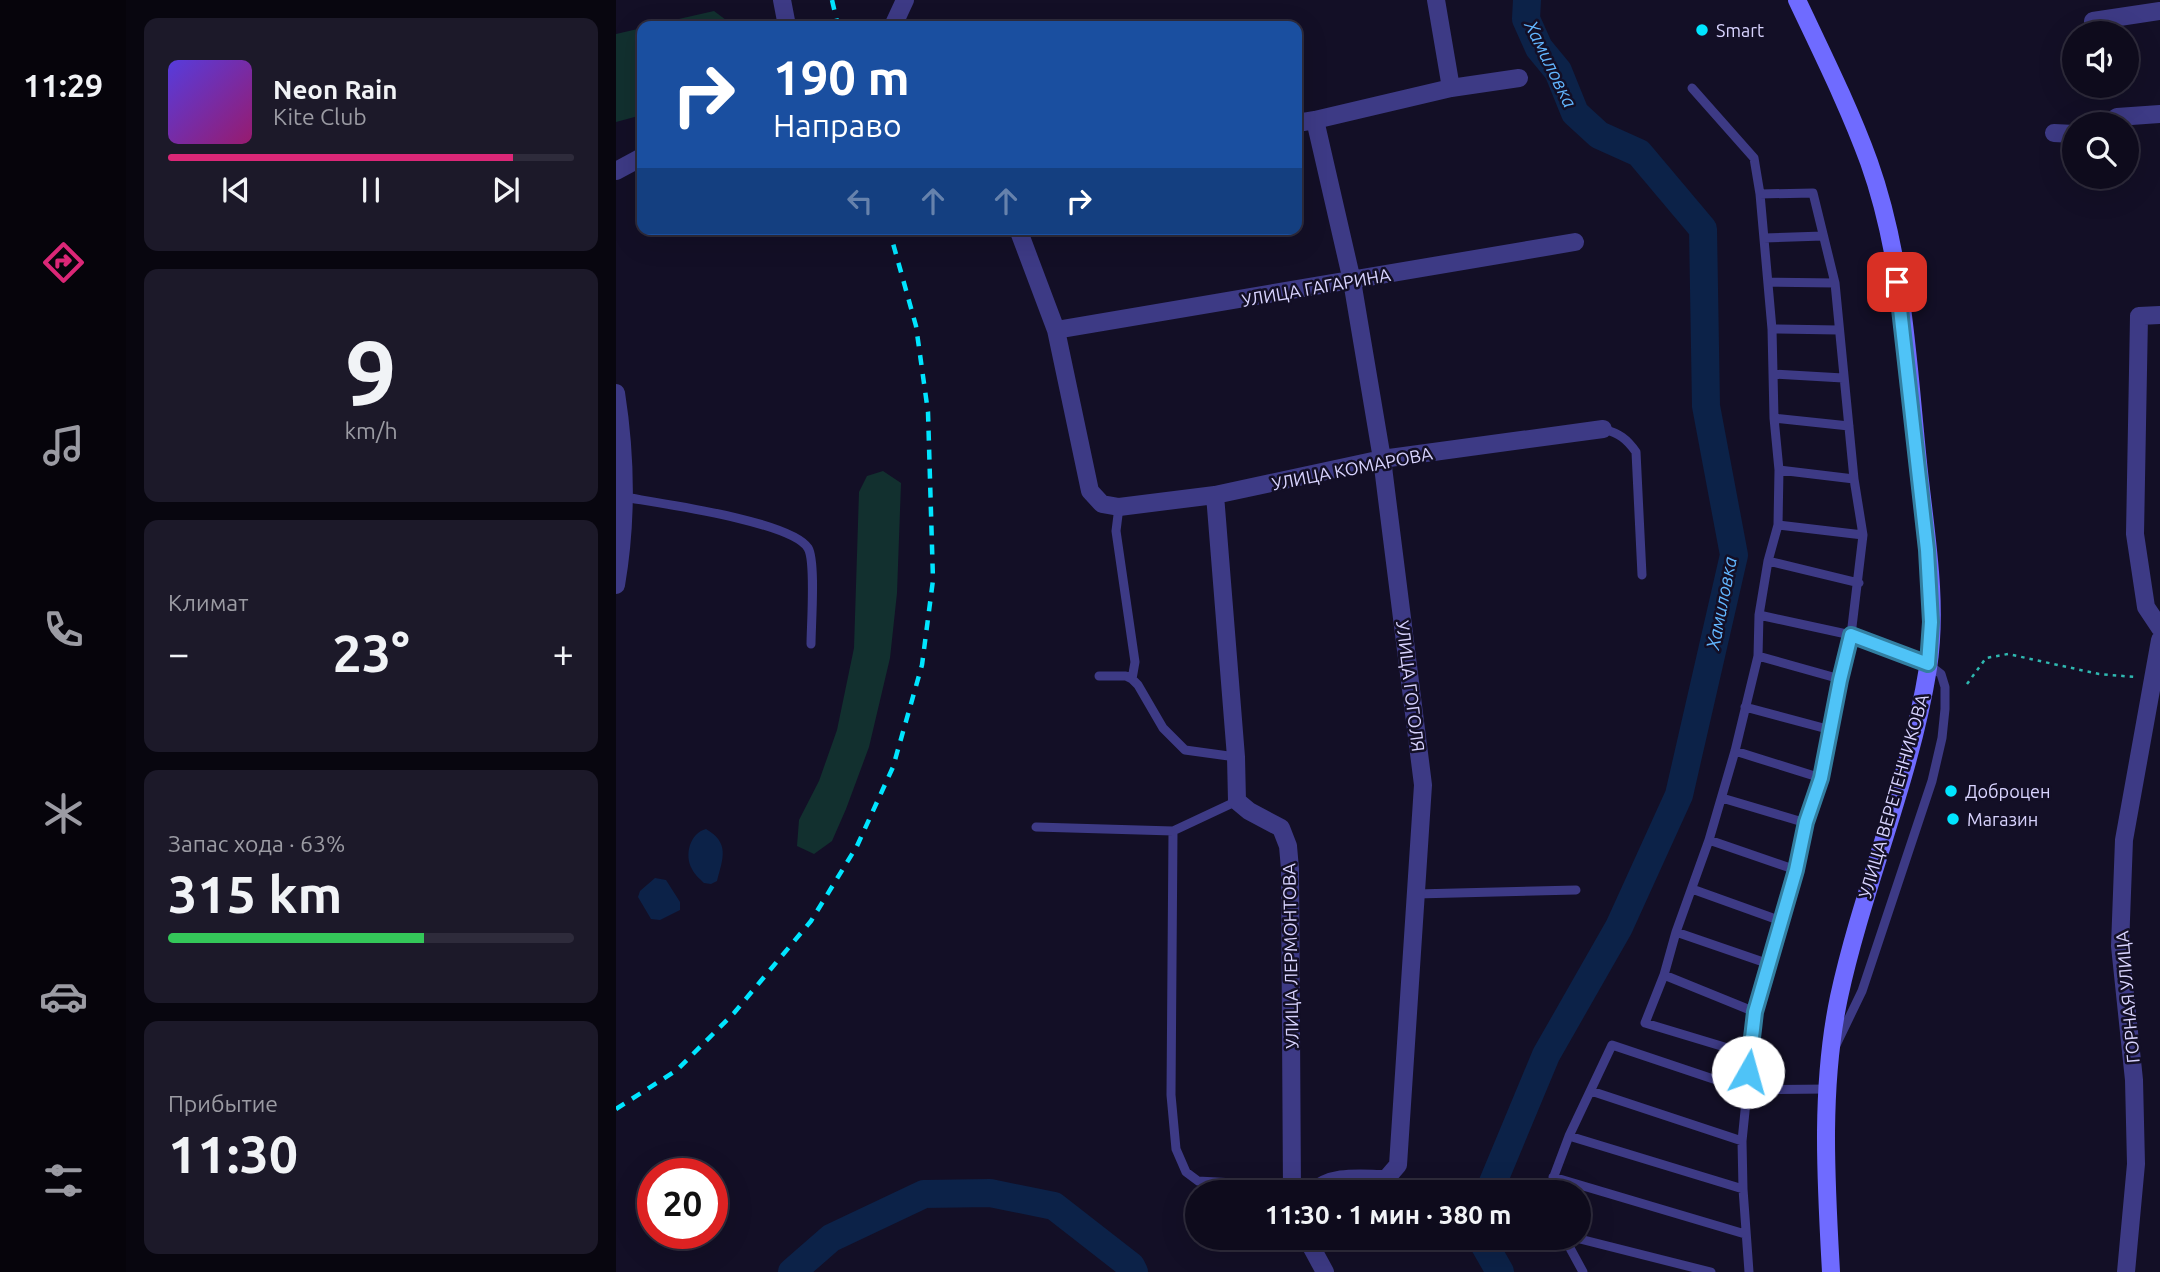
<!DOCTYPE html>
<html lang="ru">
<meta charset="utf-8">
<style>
body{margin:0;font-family:Ubuntu,sans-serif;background:#1c1929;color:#f1f3f6;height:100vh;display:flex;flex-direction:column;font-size:26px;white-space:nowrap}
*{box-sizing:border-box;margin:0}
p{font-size:23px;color:#9b9ba3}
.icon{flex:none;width:38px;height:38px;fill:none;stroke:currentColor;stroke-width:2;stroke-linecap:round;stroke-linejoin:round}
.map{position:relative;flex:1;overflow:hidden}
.details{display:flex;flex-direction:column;gap:18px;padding:18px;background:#08060f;width:490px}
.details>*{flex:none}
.hud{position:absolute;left:21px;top:21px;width:665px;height:214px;border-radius:14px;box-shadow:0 7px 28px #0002,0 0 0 2px #2e2b3b;background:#1a4fa0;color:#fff;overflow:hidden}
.controls{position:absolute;left:1446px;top:21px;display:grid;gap:14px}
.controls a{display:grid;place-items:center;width:77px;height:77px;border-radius:50%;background:#0e0b1c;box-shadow:0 7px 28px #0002,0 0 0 2px #2e2b3b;font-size:35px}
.speed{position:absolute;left:21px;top:1158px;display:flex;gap:14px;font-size:35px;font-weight:700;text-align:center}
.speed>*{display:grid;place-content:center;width:91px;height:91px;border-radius:50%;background:#0e0b1c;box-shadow:0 7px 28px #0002,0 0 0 2px #2e2b3b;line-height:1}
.speed .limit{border:10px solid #d22;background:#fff;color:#111}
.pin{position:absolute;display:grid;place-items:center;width:60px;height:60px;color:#fff;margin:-30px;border-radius:14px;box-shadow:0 4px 10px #0006}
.me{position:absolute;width:77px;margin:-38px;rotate:7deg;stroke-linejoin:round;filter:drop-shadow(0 0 5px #0008)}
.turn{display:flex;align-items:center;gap:24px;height:147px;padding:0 21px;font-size:32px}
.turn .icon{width:91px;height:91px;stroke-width:2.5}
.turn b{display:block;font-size:49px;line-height:60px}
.lanes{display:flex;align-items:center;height:66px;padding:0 21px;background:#0003;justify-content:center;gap:35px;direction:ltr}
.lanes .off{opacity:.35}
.big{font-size:52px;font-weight:700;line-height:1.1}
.details .card{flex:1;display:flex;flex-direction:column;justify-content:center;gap:10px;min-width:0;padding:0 24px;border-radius:14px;background:#1c1929}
.details .dial{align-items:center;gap:0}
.dial b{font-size:91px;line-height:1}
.song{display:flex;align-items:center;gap:21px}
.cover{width:84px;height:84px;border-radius:10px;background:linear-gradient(135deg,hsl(250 70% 55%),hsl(320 70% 35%))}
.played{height:7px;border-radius:4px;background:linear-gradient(90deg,#db2777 85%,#2e2b3b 85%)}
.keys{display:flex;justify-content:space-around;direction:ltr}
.heat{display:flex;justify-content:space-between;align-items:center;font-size:38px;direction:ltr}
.charge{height:10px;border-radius:5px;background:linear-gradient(90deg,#34c759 63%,#2e2b3b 0)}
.trip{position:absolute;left:569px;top:1180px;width:406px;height:70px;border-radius:35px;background:#0e0b1c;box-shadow:0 7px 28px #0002,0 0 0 2px #2e2b3b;font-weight:700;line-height:70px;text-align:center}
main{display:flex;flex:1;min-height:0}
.dock{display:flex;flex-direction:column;width:126px;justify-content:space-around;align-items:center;background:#06040b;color:#9b9ba3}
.dock .icon{width:49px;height:49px}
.dock .selected{color:#db2777}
.dock b{font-size:32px;color:#f1f3f6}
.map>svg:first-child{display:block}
.green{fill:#12302f}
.water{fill:#0c2248}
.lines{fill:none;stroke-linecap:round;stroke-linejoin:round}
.river{stroke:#0c2248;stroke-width:28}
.path{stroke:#2fb8b0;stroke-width:2.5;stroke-dasharray:3.5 5;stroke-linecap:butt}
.lane{stroke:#3d3a85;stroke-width:9}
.street{stroke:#3d3a85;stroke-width:18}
.secondary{stroke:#6f6bff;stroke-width:18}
.rail{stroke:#00e5ff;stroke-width:4.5;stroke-dasharray:10 9;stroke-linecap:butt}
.route-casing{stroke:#337fa1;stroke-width:18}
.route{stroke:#4fc3f7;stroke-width:12}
.poi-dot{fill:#00e5ff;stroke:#130f26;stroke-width:2.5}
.labels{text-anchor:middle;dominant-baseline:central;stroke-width:5;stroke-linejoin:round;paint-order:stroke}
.poi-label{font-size:18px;fill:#d9d4ff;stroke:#130f26;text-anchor:start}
.street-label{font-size:18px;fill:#d9d4ff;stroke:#130f26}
.water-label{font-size:19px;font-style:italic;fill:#62b6ff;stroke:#130f26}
</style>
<main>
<nav class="dock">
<b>11:29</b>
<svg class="icon selected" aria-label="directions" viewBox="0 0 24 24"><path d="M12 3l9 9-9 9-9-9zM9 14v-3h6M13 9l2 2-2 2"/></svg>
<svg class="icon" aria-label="music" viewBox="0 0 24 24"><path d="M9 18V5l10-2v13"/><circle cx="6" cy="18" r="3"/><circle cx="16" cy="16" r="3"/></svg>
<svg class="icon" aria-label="phone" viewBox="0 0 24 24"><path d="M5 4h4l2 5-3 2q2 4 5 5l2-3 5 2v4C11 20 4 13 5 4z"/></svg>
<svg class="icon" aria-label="climate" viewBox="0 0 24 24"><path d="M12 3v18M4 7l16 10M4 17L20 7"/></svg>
<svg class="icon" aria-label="car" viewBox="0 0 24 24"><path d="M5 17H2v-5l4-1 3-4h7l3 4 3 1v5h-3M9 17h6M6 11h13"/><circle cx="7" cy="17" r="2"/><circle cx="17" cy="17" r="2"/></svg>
<svg class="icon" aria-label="filters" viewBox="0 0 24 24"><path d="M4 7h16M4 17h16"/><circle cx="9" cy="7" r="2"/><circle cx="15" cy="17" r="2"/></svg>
</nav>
<section class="details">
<div class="card">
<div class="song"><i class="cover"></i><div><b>Neon Rain</b><p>Kite Club</p></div></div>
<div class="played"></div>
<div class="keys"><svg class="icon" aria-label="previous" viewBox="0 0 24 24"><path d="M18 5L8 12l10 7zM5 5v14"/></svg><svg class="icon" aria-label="pause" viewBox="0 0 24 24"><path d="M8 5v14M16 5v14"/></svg><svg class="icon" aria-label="next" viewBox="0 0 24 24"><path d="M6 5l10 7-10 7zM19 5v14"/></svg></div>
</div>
<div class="card dial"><b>9</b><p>km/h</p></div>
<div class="card"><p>Климат</p>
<div class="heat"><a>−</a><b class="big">23°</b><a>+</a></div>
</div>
<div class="card"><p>Запас хода · 63%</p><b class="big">315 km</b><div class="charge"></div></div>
<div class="card"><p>Прибытие</p><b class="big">11:30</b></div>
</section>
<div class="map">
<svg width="1544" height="1272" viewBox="0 0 1544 1272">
<rect width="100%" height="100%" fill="#130f26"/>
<path class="green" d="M98 11 110 20 106 26H32Z
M26 28V115L0 122V34Z
M267 471 285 483 281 593 274 658 253 747 230 809 216 841 198 854 181 846 183 820 203 781 221 730 238 648 243 492 251 476Z"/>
<path class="water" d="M90 829C114 843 107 858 101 881L95 884 88 883C84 879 78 874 76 869 68 855 74 833 90 829Z
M39 878 50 880 64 902V910L44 920 35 919 22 897 24 891Z"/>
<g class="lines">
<path class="river" d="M873 1192 930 1055 1003 927 1063 795 1118 555 1090 406 1087 229 1023 153 983 135 959 113 942 71 923 48 910 19 911 0
M864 1237 884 1272
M176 1272 215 1238 308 1194 374 1193 438 1206 515 1266 518 1272"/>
<path class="path" d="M1351 684 1370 658 1392 654 1483 674 1519 677"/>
<path class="lane" d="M1076 88 1138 158 1144 194 1156 329 1158 418 1163 470 1162 525 1152 561 1143 615 1142 656 1119 751 1093 840 1060 932 1048 975 1029 1023 1135 1055
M1148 238 1207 236
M1152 282 1219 283
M1156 329 1222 330
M1157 374 1227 378
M1158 418 1233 426
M987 429C1003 433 1011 439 1020 452L1026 575
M1163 470 1238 479
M8 497C42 503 175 521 192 548 200 561 195 626 195 644
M503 507 500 531 519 662 516 679
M1162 525 1247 535
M1152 561 1243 583
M1143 615 1235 635 1312 664 1325 674 1329 687V709L1326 738 1316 781 1246 991 1220 1045
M1142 656 1224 679
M483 676H510L516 679 522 685 547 728 569 750 620 757
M1129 707 1215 730
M1119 751 1205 778
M1106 798 1190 823
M420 827 557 831 621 801
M557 831 555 1095 560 1149 570 1172 582 1181 676 1186
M1093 840 1180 870
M1076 889 1165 921
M800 894 960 890
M1060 932 1153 964
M1048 975 1139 1012
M975 1091 1126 1141
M953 1136 1127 1189
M937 1177 1129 1234
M932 1192 953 1136 996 1045 1130 1090 1212 1089
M948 1237 967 1272
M956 1237 1095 1272
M1133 1272 1127 1189 1126 1141 1139 1012 1180 870 1190 823 1205 778 1224 679 1235 635 1247 535 1238 479 1219 283 1197 193 1144 194"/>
<path class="street" d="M166 0 171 26
M820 0 835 88
M1477 21 1544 11
M277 26 289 0
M681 123 699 120 835 88 903 78
M1490 124 1501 117 1544 114
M1438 133 1458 134
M0 171 26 157
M402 229 440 330 474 491 486 504 503 507 599 495 766 459 987 429
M1544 315 1523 316 1519 534 1530 607 1544 628
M440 330 959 242
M0 393C10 457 11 521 0 585
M599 495 620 757 621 801 633 811 665 828 672 846 674 869 676 1192
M697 1192C717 1174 745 1179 770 1179L782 1165 807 785 766 459 736 281 699 120
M690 1237 709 1272
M1510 1272 1520 1164 1518 1080 1504 946 1508 840 1544 640"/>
<path class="secondary" d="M1181 0C1206 53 1233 107 1253 162 1288 260 1292 369 1303 472 1310 536 1322 604 1312 668 1294 781 1247 886 1223 997 1204 1087 1210 1182 1215 1272"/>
<path class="rail" d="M216 0 222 26
M0 1109 61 1070 118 1013 195 921 241 846 277 767 306 665 317 580 312 412 300 326 273 229"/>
</g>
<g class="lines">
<g class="route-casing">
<path id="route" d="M1132 1072 1139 1012 1180 870 1190 822 1205 778 1224 680 1235 635 1312 664 1315 622 1311 550 1281 282"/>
</g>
<use href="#route" class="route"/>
</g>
<g class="poi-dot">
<circle cx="1086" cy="30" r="7"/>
<circle cx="1335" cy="791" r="7"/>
<circle cx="1337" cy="819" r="7"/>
</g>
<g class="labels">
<g class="poi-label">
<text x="1100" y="30">Smart</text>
<text x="1349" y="791">Доброцен</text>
<text x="1351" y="819">Магазин</text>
</g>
<g class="street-label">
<text transform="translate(700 287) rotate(-10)">УЛИЦА ГАГАРИНА</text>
<text transform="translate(736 468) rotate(-11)">УЛИЦА КОМАРОВА</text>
<text transform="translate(795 686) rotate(83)">УЛИЦА ГОГОЛЯ</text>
<text transform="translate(1277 796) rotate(-74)">УЛИЦА ВЕРЕТЕННИКОВА</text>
<text transform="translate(674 956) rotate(-91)">УЛИЦА ЛЕРМОНТОВА</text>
<text transform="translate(1511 997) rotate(-95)">ГОРНАЯ УЛИЦА</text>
</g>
<g class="water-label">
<text transform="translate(935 64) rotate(64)">Хамиловка</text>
<text transform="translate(1105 603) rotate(-79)">Хамиловка</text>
</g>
</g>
</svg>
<div class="controls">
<a><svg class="icon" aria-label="sound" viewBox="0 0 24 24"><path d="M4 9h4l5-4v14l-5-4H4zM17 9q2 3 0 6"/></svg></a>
<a><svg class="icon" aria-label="search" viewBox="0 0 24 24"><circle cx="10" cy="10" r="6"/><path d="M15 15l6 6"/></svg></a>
</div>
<div class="speed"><div class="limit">20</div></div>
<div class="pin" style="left:1281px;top:282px;background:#d93025"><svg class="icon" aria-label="arrive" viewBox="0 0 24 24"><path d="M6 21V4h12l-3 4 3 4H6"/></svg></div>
<svg class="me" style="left:1132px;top:1072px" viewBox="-20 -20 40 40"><circle r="19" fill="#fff"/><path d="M0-13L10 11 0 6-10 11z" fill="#4fc3f7"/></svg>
<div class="trip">11:30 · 1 мин · 380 m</div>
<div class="hud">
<div class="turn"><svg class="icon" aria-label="right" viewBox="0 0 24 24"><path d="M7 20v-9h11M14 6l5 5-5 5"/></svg><div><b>190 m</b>Направо</div></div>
<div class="lanes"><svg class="icon off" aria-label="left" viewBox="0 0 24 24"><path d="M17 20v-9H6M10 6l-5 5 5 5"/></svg><svg class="icon off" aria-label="ahead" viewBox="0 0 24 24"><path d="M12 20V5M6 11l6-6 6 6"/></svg><svg class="icon off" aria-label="ahead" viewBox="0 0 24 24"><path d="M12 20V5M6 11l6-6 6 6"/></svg><svg class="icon" aria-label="right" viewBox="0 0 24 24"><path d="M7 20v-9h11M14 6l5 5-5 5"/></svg></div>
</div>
</div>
</main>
